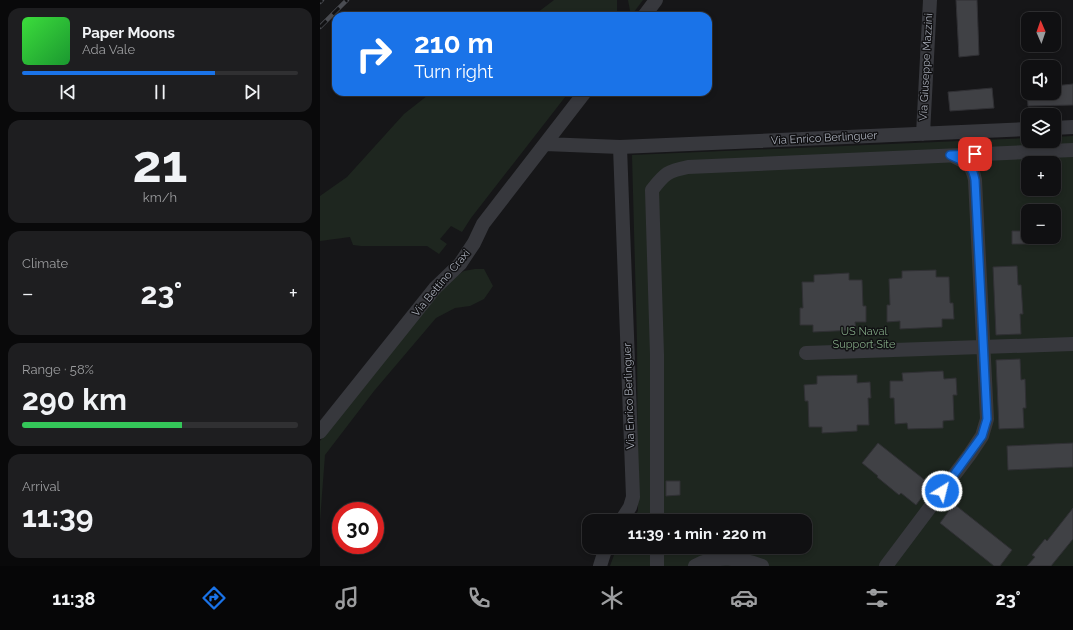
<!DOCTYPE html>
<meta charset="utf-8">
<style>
body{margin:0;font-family:Raleway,sans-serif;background:#1e1e20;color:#f1f3f6;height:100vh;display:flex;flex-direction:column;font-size:15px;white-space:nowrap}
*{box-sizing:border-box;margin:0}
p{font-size:13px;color:#9c9d9f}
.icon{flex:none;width:22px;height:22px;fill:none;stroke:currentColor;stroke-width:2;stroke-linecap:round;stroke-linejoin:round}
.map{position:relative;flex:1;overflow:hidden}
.side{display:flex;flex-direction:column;gap:8px;padding:8px;background:#09090a;width:320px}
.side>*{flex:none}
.top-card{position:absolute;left:12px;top:12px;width:380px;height:84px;border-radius:12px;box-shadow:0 2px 6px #0003,0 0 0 1px #303032;background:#1a73e8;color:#fff;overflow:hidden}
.needle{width:26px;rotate:358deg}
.buttons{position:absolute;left:701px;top:12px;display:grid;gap:8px}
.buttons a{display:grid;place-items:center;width:40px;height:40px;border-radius:8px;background:#101012;box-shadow:0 2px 6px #0003,0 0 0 1px #303032;font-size:20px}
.speed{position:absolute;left:12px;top:502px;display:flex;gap:8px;font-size:20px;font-weight:700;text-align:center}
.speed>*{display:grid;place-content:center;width:52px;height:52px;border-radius:50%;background:#101012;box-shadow:0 2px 6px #0003,0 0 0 1px #303032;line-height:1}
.speed .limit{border:6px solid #d22;background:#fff;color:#111}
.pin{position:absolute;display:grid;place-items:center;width:34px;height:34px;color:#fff;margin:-17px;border-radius:8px;box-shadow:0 2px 6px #0006}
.me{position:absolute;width:44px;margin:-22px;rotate:36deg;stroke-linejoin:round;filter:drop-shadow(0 0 3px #0008)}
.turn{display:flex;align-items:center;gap:14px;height:84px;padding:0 16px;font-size:18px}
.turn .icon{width:52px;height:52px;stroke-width:2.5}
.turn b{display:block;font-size:28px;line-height:34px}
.big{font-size:30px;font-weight:700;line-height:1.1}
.side .card{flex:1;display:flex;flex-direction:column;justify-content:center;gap:6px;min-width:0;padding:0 14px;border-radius:12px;background:#1e1e20}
.side .dial{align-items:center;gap:0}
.dial b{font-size:52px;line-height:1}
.song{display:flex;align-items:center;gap:12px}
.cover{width:48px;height:48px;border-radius:6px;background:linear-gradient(135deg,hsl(120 70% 55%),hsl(130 70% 35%))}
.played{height:4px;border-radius:2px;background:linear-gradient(90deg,#1a73e8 70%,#303032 70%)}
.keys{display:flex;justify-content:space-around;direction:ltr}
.heat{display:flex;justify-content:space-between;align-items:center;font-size:22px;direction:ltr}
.charge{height:6px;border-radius:3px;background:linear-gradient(90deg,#34c759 58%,#303032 0)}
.trip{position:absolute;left:262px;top:514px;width:230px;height:40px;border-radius:12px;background:#101012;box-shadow:0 2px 6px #0003,0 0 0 1px #303032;font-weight:700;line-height:40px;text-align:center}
.dock{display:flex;height:64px;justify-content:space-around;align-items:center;background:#060607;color:#9c9d9f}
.dock .icon{width:28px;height:28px}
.dock .on{color:#1a73e8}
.dock b{font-size:18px;color:#f1f3f6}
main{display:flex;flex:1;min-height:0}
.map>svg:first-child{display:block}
.green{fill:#1e261f;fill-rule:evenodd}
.building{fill:#404145;stroke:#303034}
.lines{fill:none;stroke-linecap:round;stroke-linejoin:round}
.minor{stroke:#37383d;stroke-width:14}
.rail-casing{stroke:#4a4c52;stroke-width:4.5}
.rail{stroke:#111113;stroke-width:3;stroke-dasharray:9;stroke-linecap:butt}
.route-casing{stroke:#114b97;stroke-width:10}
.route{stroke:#1a73e8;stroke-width:7}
.labels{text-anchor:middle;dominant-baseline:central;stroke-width:3;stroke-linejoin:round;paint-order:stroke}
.street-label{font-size:11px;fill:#a8adb8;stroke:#111113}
.park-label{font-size:11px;fill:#7fa381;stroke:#111113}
</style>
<main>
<section class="side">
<div class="card">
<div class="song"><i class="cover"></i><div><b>Paper Moons</b><p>Ada Vale</p></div></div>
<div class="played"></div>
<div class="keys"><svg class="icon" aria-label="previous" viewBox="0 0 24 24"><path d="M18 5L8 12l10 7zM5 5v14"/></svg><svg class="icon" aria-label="pause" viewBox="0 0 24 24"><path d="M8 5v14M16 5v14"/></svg><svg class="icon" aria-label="next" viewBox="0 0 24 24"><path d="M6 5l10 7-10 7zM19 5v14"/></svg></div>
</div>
<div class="card dial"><b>21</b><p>km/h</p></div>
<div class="card"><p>Climate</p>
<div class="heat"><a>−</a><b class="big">23°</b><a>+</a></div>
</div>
<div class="card"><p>Range · 58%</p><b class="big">290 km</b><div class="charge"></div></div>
<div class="card"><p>Arrival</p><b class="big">11:39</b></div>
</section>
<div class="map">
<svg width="753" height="566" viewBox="0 0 753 566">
<rect width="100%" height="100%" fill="#161618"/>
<path class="green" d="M234 0H297V16H213Z
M308 0H323L311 16Z
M112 92H249L151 218 142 232 131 226 120 239 127 244 119 254 107 246H41L33 245 30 237 0 241V196L27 177 84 114Z
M753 136V566H290L297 547H485V521H311L318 511 317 341 312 155 708 138V141H734V137ZM708 163H734V189H708ZM708 211H734V237H708Z
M155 269H164L173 286 164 299 150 306 135 308 116 318 54 391 5 455 0 521V441L87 330 127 282 144 271Z"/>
<path class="building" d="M636 0H657L659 55 639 57Z
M753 84V105L708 106 707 93H734V86Z
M672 88 674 108 630 111 628 92Z
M692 231H708V244H692Z
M697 266 698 285H701L703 314H700L701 334 676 335 673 267Z
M616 270V277H629L630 303H633L634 319H622V327L580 329V321L567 322V305H570L569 279 582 278V271Z
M529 273V280H542L543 306H546V322H535L536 330 493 332V325H480V308H483L482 282H494V275Z
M700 359 701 380 705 379 706 408H703L704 428 679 429 676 360Z
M623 371 624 379 636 378 637 395H633L634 420 623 421V428L588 429 587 423 575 424 574 398H570V381H583L582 373Z
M537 375V383L550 382 551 398H548L549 425H537V431L502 433V427H489L488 401H485L484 385 497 384V376Z
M558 443 611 485 596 505 581 493 579 495 557 477 558 476 542 463Z
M753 443V467L688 470 687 446Z
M346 481H360V495L346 496Z
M634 504 692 550 680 566H674L620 523Z
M753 508V539L731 566H707L715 557 712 555 725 539 727 541Z"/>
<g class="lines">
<path class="minor" d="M324 16 336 0
M734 128 753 127
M603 134 610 0
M225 144 300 147 708 129
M300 147 313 497 310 507 301 521
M486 353 753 344
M0 432 115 288 140 264 154 243 163 224 265 92
M337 521V355L332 190C345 173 348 171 368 167L753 150
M280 566 286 547
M337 566V547
M375 566C393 555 424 558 442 566
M566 566 650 454 662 436 667 419 655 180C652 164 647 163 633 156"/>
<g class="rail-casing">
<path id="rail" d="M0 2 2 0
M0 27 27 0"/>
</g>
<use href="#rail" class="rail"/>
</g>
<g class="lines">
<g class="route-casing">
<path id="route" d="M622 491 662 436 667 419 655 180C652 162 644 162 630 155L655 154"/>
</g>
<use href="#route" class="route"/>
</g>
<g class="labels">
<g class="street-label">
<text transform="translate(606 67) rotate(-87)">Via Giuseppe Mazzini</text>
<text transform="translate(504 138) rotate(-3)">Via Enrico Berlinguer</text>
<text transform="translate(121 283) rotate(-50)">Via Bettino Craxi</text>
<text transform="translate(309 396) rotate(-92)">Via Enrico Berlinguer</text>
</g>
<g class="park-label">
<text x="544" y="331">US Naval<tspan x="544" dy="13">Support Site</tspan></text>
</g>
</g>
</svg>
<div class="buttons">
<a><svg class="needle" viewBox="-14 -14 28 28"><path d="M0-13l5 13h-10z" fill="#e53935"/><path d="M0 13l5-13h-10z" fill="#9c9d9f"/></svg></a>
<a><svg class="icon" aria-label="sound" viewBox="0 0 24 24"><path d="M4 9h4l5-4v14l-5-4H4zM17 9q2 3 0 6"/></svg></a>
<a><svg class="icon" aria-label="layers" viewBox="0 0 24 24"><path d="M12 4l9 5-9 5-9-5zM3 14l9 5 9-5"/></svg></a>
<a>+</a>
<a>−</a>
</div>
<div class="speed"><div class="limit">30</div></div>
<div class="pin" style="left:655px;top:154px;background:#d93025"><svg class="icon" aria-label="arrive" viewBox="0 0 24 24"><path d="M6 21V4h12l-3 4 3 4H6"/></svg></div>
<svg class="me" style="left:622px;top:491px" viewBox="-20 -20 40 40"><circle r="17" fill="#1a73e8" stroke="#fff" stroke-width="3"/><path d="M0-11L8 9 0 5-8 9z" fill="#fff"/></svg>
<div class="trip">11:39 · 1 min · 220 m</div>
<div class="top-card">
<div class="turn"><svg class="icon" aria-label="right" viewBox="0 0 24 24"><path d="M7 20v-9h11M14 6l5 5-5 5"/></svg><div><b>210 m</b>Turn right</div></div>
</div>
</div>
</main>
<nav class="dock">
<b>11:38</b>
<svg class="icon on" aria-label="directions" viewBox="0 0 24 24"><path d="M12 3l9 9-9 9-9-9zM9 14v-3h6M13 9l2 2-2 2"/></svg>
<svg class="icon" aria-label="music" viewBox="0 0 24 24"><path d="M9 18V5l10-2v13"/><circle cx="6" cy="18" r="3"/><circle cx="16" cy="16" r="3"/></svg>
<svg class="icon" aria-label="phone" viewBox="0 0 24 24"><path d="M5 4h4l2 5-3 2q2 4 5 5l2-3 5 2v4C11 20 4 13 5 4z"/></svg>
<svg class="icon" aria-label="climate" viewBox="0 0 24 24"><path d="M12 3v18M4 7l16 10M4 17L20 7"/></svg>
<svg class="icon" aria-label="car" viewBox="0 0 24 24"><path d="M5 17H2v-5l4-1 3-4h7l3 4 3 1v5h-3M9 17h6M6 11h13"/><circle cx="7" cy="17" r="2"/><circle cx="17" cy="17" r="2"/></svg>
<svg class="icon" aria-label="filters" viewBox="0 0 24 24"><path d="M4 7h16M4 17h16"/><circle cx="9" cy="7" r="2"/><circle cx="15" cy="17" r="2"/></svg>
<b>23°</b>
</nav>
